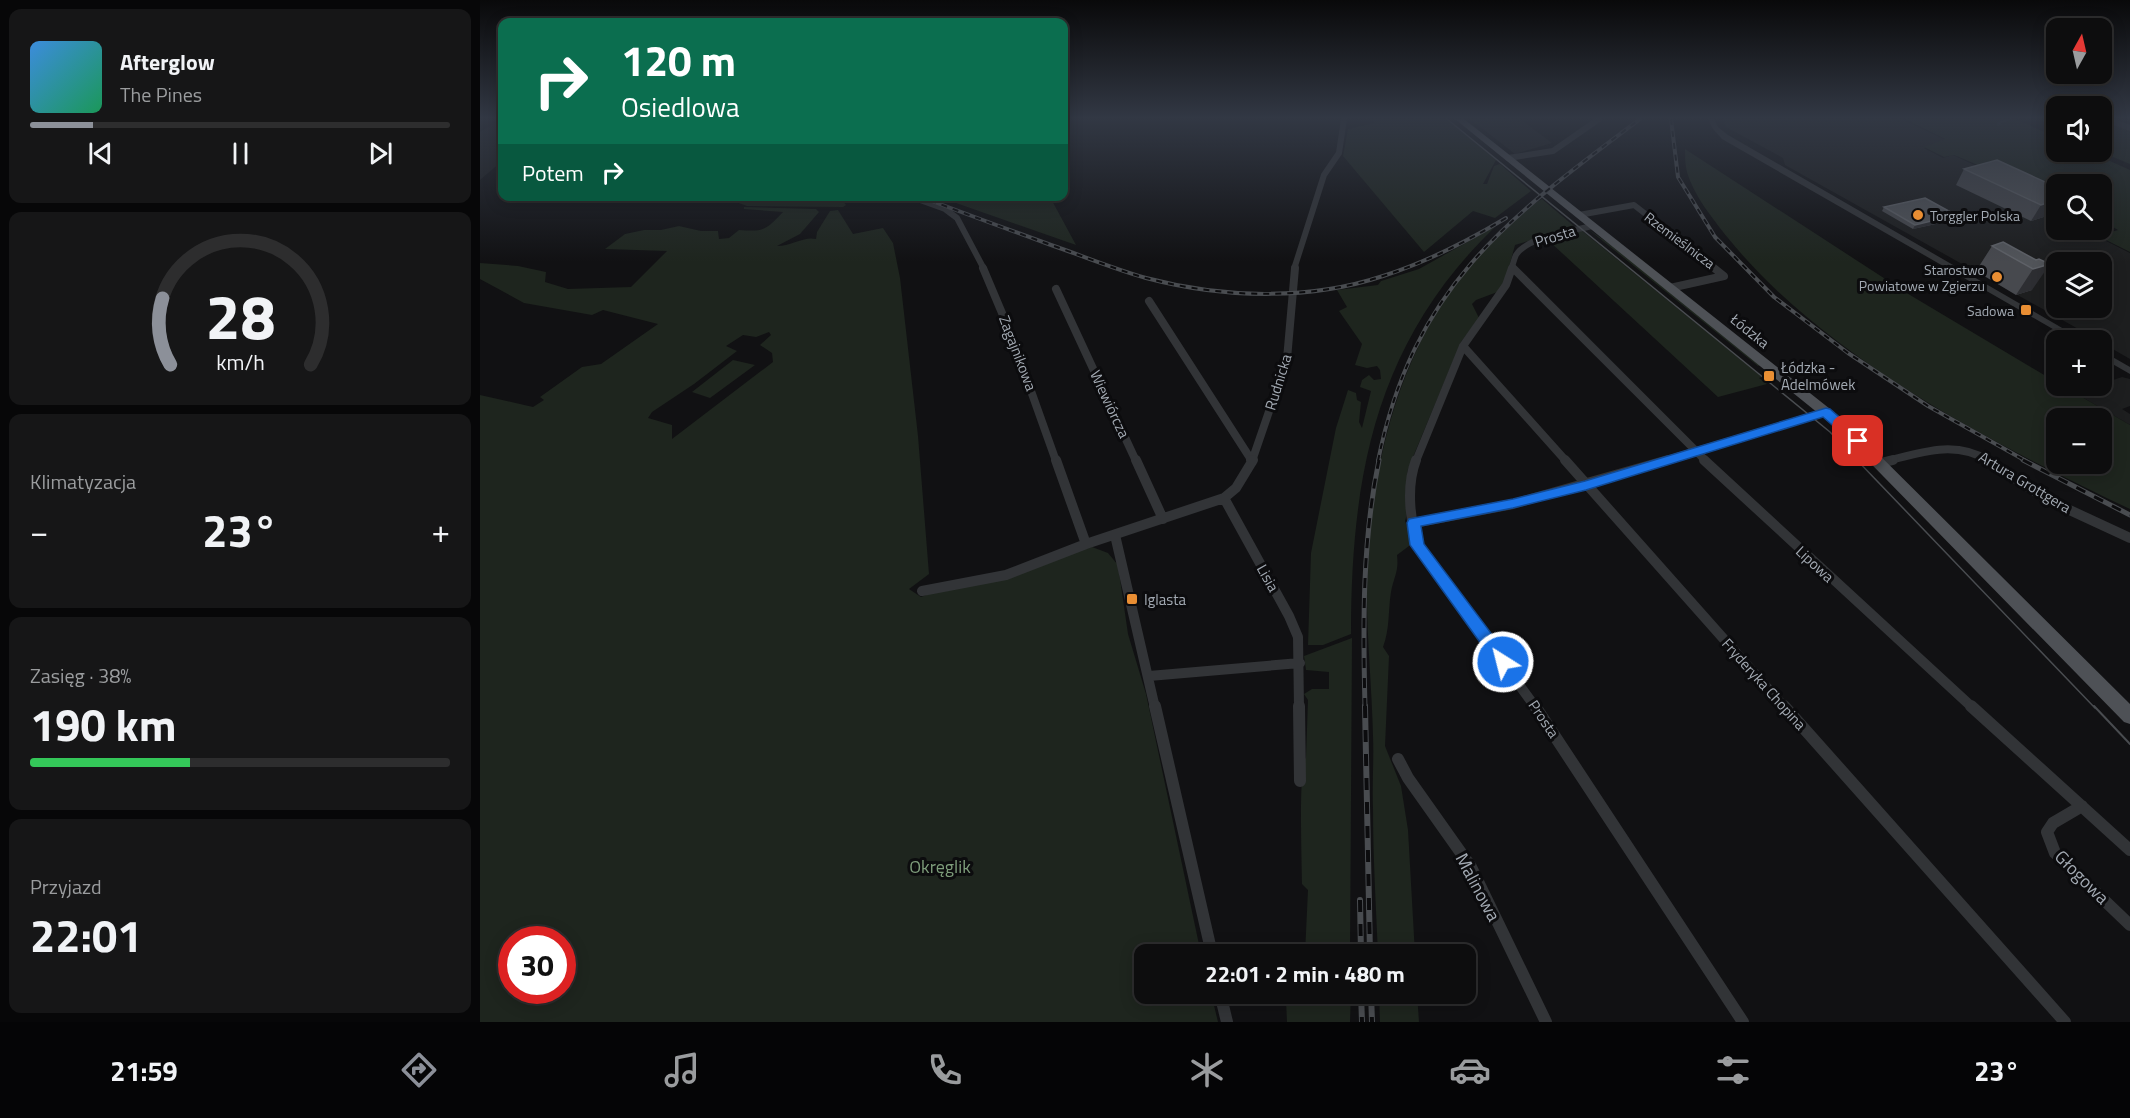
<!DOCTYPE html>
<html lang="pl">
<meta charset="utf-8">
<style>
body{margin:0;font-family:"Titillium Web",sans-serif;background:#161617;color:#f1f3f6;height:100vh;display:flex;flex-direction:column;font-size:22px;white-space:nowrap}
*{box-sizing:border-box;margin:0}
p{font-size:20px;color:#9a9c9e}
.icon{flex:none;width:33px;height:33px;fill:none;stroke:currentColor;stroke-width:2;stroke-linecap:round;stroke-linejoin:round}
.map{position:relative;flex:1;overflow:hidden}
.sheet{display:flex;flex-direction:column;gap:9px;padding:9px;background:#070708;width:480px}
.sheet>*{flex:none}
.hud{position:absolute;left:18px;top:18px;width:570px;height:183px;border-radius:12px;box-shadow:0 3px 15px #0003,0 0 0 2px #2d2d2e;background:#0b6e4f;color:#fff;overflow:hidden}
.needle{width:39px;rotate:8deg}
.fabs{position:absolute;left:1566px;top:18px;display:grid;gap:12px}
.fabs a{display:grid;place-items:center;width:66px;height:66px;border-radius:12px;background:#0d0d0e;box-shadow:0 3px 15px #0003,0 0 0 2px #2d2d2e;font-size:30px}
.speed{position:absolute;left:18px;top:926px;display:flex;gap:12px;font-size:30px;font-weight:700;text-align:center}
.speed>*{display:grid;place-content:center;width:78px;height:78px;border-radius:50%;background:#0d0d0e;box-shadow:0 3px 15px #0003,0 0 0 2px #2d2d2e;line-height:1}
.speed .limit{border:9px solid #d22;background:#fff;color:#111}
.pin{position:absolute;display:grid;place-items:center;width:51px;height:51px;color:#fff;margin:-26px;border-radius:12px;box-shadow:0 3px 9px #0006}
.me{position:absolute;width:66px;margin:-33px;rotate:324deg;stroke-linejoin:round;filter:drop-shadow(0 0 4px #0008)}
.turn{display:flex;align-items:center;gap:21px;height:126px;padding:0 24px;font-size:27px}
.turn .icon{width:78px;height:78px;stroke-width:2.5}
.turn b{display:block;font-size:42px;line-height:51px}
.then{display:flex;align-items:center;height:57px;padding:0 24px;background:#0003;gap:12px;font-size:22px}
.big{font-size:45px;font-weight:700;line-height:1.1}
.sheet .card{flex:1;display:flex;flex-direction:column;justify-content:center;gap:9px;min-width:0;padding:0 21px;border-radius:12px;background:#161617}
.sheet .dial{align-items:center;gap:0}
.dial svg{height:156px;overflow:visible;fill:none;stroke:#2d2d2e;stroke-width:7;stroke-linecap:round;text-anchor:middle}
.dial text{fill:#f1f3f6;stroke:none}
.song{display:flex;align-items:center;gap:18px}
.cover{width:72px;height:72px;border-radius:9px;background:linear-gradient(135deg,hsl(210 70% 55%),hsl(150 70% 35%))}
.played{height:6px;border-radius:3px;background:linear-gradient(90deg,#8c9099 15%,#2d2d2e 15%)}
.keys{display:flex;justify-content:space-around;direction:ltr}
.heat{display:flex;justify-content:space-between;align-items:center;font-size:33px;direction:ltr}
.charge{height:9px;border-radius:4px;background:linear-gradient(90deg,#34c759 38%,#2d2d2e 0)}
.trip{position:absolute;left:654px;top:944px;width:342px;height:60px;border-radius:12px;background:#0d0d0e;box-shadow:0 3px 15px #0003,0 0 0 2px #2d2d2e;font-weight:700;line-height:60px;text-align:center}
.tabs{display:flex;height:96px;justify-content:space-around;align-items:center;background:#050506;color:#9a9c9e}
.tabs .icon{width:42px;height:42px}
.tabs .active{color:#8c9099}
.tabs b{font-size:27px;color:#f1f3f6}
main{display:flex;flex:1;min-height:0}
.map>svg:first-child{display:block}
.built{fill:#1d1e1f;fill-rule:evenodd}
.green{fill:#1e251e;fill-rule:evenodd}
.lines{fill:none;stroke-linecap:round;stroke-linejoin:round}
.stream{stroke:#2b363a;stroke-width:2}
.minor-far3{stroke:#323437;stroke-width:6}
.minor-far2{stroke:#323437;stroke-width:8}
.minor-far1{stroke:#323437;stroke-width:10}
.minor{stroke:#323437;stroke-width:12}
.tertiary{fill:#323437;fill-rule:evenodd}
.primary{fill:#4e5156;fill-rule:evenodd}
.tram-far1{stroke:#494c50;stroke-width:1.5}
.tram{stroke:#494c50;stroke-width:2}
.rail-far2-casing{stroke:#494c50;stroke-width:4}
.rail-far1-casing{stroke:#494c50;stroke-width:5}
.rail-casing{stroke:#494c50;stroke-width:6}
.rail-far2{stroke:#0c0c0e;stroke-width:2;stroke-dasharray:6;stroke-linecap:butt}
.rail-far1{stroke:#0c0c0e;stroke-width:3;stroke-dasharray:10;stroke-linecap:butt}
.rail{stroke:#0c0c0e;stroke-width:4;stroke-dasharray:12;stroke-linecap:butt}
.wall{fill:#47494e}
.shaded-wall{fill:#2d2e32}
.building{fill:#515459;stroke:#5e6167;stroke-width:1.5}
.route{fill:#1a73e8;stroke:#114b97;stroke-width:1.5}
.poi-dot{fill:#e98e33;stroke:#0c0c0e;stroke-width:2}
.labels{text-anchor:middle;dominant-baseline:central;stroke-width:6;stroke-linejoin:round;paint-order:stroke}
.far-poi-label{font-size:14px;fill:#a3aab3;stroke:#0c0c0e;text-anchor:end}
.far-street-label{font-size:14px;fill:#a3aab3;stroke:#0c0c0e}
.street-label{font-size:15px;fill:#a3aab3;stroke:#0c0c0e}
.poi-label{font-size:15px;fill:#a3aab3;stroke:#0c0c0e;text-anchor:start}
.near-park-label{font-size:18px;fill:#7e9d7b;stroke:#0c0c0e}
.near-street-label{font-size:18px;fill:#a3aab3;stroke:#0c0c0e}
</style>
<main>
<section class="sheet">
<div class="card">
<div class="song"><i class="cover"></i><div><b>Afterglow</b><p>The Pines</p></div></div>
<div class="played"></div>
<div class="keys"><svg class="icon" aria-label="previous" viewBox="0 0 24 24"><path d="M18 5L8 12l10 7zM5 5v14"/></svg><svg class="icon" aria-label="pause" viewBox="0 0 24 24"><path d="M8 5v14M16 5v14"/></svg><svg class="icon" aria-label="next" viewBox="0 0 24 24"><path d="M6 5l10 7-10 7zM19 5v14"/></svg></div>
</div>
<div class="card dial"><svg viewBox="0 0 100 80">
<path d="M14 69A42 42 0 1 1 86 69"/>
<path d="M14 69A42 42 0 0 1 10 35" stroke="#8c9099"/>
<text x="50" y="56" font-size="32" font-weight="700">28</text>
<text x="50" y="72" font-size="11">km/h</text>
</svg></div>
<div class="card"><p>Klimatyzacja</p>
<div class="heat"><a>−</a><b class="big">23°</b><a>+</a></div>
</div>
<div class="card"><p>Zasięg · 38%</p><b class="big">190 km</b><div class="charge"></div></div>
<div class="card"><p>Przyjazd</p><b class="big">22:01</b></div>
</section>
<div class="map">
<svg width="1650" height="1022" viewBox="0 0 1650 1022">
<rect width="100%" height="100%" fill="#111113"/>
<path class="built" d="M22 119V161L0 180V132Z
M990 119H1040L1072 143 1035 154Z
M1242 119H1421L1466 140 1444 148 1463 158 1473 155 1576 203V230H1622V224L1633 229 1614 235 1650 253V359L1622 343V340H1618L1305 165 1303 158 1246 127ZM1576 262H1622V308H1576Z
M1642 377 1650 379V406L1642 409 1650 414V425L1595 393Z"/>
<path class="green" d="M891 119H966L1016 160 1003 184H1007L1014 166 1020 164 1051 191 1015 218 993 211 944 252 863 156 868 129 895 123Z
M1425 119H1535L1576 137V152H1610L1650 170V252L1618 236 1638 230 1622 221V184H1576V198L1474 155 1464 157 1444 147 1465 139Z
M1622 125 1627 127 1635 125 1650 131V164L1621 152Z
M1205 149 1430 295 1576 382V386H1583L1650 425V509C1513 444 1344 357 1248 238 1233 219 1214 196 1207 172 1205 165 1205 157 1205 149ZM1576 418H1622V464H1576Z
M251 197H360L366 205 363 207 267 206 256 202Z
M459 197H570L596 245Z
M1062 199 1095 227 1035 245 1027 275 1020 291 996 300 992 304 999 318 981 342 928 469C925 485 930 508 925 521L929 532V546L917 555C919 572 914 576 911 592 908 610 910 629 903 647L909 656 905 746 921 786 928 830 935 954H898C896 906 893 857 893 808 892 784 894 760 893 736 892 689 887 642 887 595 888 475 916 348 998 256 1013 241 1044 208 1062 199Z
M264 207 336 209 339 212 320 234 297 246C311 246 324 236 336 239L337 232 350 211 358 210 373 234 403 228 413 243 420 278 438 436 449 574 429 589 441 597 462 589 612 547 628 553 638 565 648 634 666 694 721 954H664V993H731L738 1022H0V395L53 407 64 400 60 397 102 367 121 364 178 324 123 310 112 315 44 303 0 279V263L38 266 66 272 65 282 88 289 151 287 187 251 125 249 145 234 164 230H181L199 226 221 231H238L239 239 249 238 259 230C284 232 286 230 303 212L264 209ZM289 332 291 335 280 345 292 353 293 362 192 439V425L168 418 172 412 214 384 257 351 246 346 263 335 276 337ZM32 939H82V990H32Z
M1016 226C896 341 871 475 871 634L843 645H828L831 553 856 428 868 390 876 393 877 400 881 402 879 422 882 428 891 391 880 387 882 380 889 375 894 380 901 379 900 370 897 366 887 368 875 365 882 344 859 311 867 307 857 290 898 285 901 281 939 269Z
M1108 229 1134 247 1280 365 1278 366Z
M1101 230 1282 377 1279 378 1287 384 1238 397 1069 241Z
M253 360 275 365 230 398 212 392Z
M872 638 870 954H825L828 890 822 884C822 863 818 769 826 757L828 700 824 694 832 689H849V672L826 670 824 656Z
M823 993H871L870 1022H807L806 1000Z
M899 993H937L939 1022H900Z"/>
<g class="lines">
<path class="stream" d="M1518 125 1520 124 1518 123 1531 119"/>
<path class="minor-far3" d="M1626 119 1650 128
M1028 158 1073 151 1119 119
M429 196 465 209 477 218 504 269
M1099 215 1154 205 1236 269
M1032 267 1034 269
M814 269 844 175 859 153 864 119
M1031 269C1033 265 1034 259 1036 255 1047 237 1092 231 1112 226"/>
<path class="minor-far2" d="M503 268 530 332 576 461
M1033 268 1226 461
M1190 288 1244 276 1234 268
M576 289 656 461
M669 301 772 461
M983 346 1086 461
M772 461 807 359 815 268
M936 461 983 346 1026 285 1032 268
M1183 461 1346 412
M1407 461C1442 452 1476 440 1509 461"/>
<path class="minor-far1" d="M576 460 606 544
M656 460 683 519
M771 460 772 462
M936 460C926 486 929 527 942 552L1056 708
M1085 460 1305 708
M1224 460 1493 708
M1507 460 1568 500 1650 538
M1401 463 1413 460
M744 498 809 616 818 637 819 708
M934 523 1033 504 1188 460
M635 535 675 708
M442 591 526 575 606 544 744 498 756 488 773 460
M669 676 820 663"/>
<path class="minor" d="M675 706 732 954
M819 706 820 781
M1055 706 1263 1022
M1304 706 1585 1022
M1491 706 1650 850
M918 759 928 778 991 867 1066 1022
M1602 806 1573 823 1567 832 1575 853 1650 925
M740 993 747 1022"/>
<path class="tertiary" d="M1228 119H1234L1238 127 1248 135 1603 340H1592L1242 139 1233 129Z
M1622 351 1650 367V374L1622 358Z"/>
<path class="primary" d="M975 119H984L1364 420 1650 704V724L1644 722 1354 426Z"/>
<path class="tram-far1" d="M967 119 1350 432 1615 708"/>
<path class="tram" d="M1614 706 1650 744"/>
<g class="rail-far2-casing">
<path id="rail-far2" d="M1191 119 1198 177 1235 237 1294 297 1368 353 1448 406 1546 461
M439 196C483 213 527 229 571 245 603 256 634 269 666 278 742 298 828 301 903 276 947 262 986 242 1026 218
M898 461C933 288 1026 219 1160 119"/>
</g>
<g class="rail-far1-casing">
<path id="rail-far1" d="M1543 460 1650 515
M885 708C883 625 882 541 899 460"/>
</g>
<g class="rail-casing">
<path id="rail" d="M885 706 890 954
M880 900 881 954
M881 993 882 1022
M891 993 892 1022"/>
</g>
<use href="#rail-far2" class="rail-far2"/>
<use href="#rail-far1" class="rail-far1"/>
<use href="#rail" class="rail"/>
</g>
<path class="wall" d="M1484 169 1576 187V213L1551 221 1476 185Z
M1404 207 1474 220 1433 229 1402 211Z
M1512 246 1556 260 1552 290 1536 295 1496 271Z"/>
<path class="shaded-wall" d="M1576 200V213L1551 221 1561 205Z
M1476 215 1474 220 1433 229 1435 225Z
M1570 264 1552 290 1536 295 1553 269Z"/>
<path class="building" d="M1517 160 1576 187V200L1561 205 1484 169Z
M1445 198 1476 215 1435 225 1404 207Z
M1523 242 1556 260 1559 259 1570 264 1553 269 1512 246Z"/>
<linearGradient id="sky" x2="0" y2="1"><stop stop-color="#09090a"/><stop offset="0.45" stop-color="#323844"/><stop offset="1" stop-color="#323844" stop-opacity="0"/></linearGradient>
<rect width="1650" height="262" fill="url(#sky)"/>
<path class="route" d="M1346 408 1350 409 1383 438 1385 441 1383 444H1374L1343 417 1106 490 1033 508 941 526 944 544 1029 657 1031 662 1029 666 1023 668 1017 666 930 545 927 523 929 519 1033 499 1105 481Z"/>
<g class="poi-dot">
<circle cx="1438" cy="215" r="6"/>
<circle cx="1517" cy="277" r="6"/>
<rect x="1540" y="304" width="12" height="12" rx="3"/>
<rect x="1283" y="370" width="12" height="12" rx="3"/>
<rect x="646" y="593" width="12" height="12" rx="3"/>
</g>
<g class="labels">
<g class="far-poi-label">
<text x="1450" y="215" text-anchor="start">Torggler Polska</text>
<text x="1505" y="269">Starostwo<tspan x="1505" dy="16">Powiatowe w Zgierzu</tspan></text>
<text x="1534" y="310">Sadowa</text>
</g>
<g class="far-street-label">
<text transform="translate(1200 240) rotate(37)">Rzemieślnicza</text>
</g>
<g class="street-label">
<text transform="translate(1075 236) rotate(-17)">Prosta</text>
<text transform="translate(1270 331) rotate(39)">Łódzka</text>
<text transform="translate(538 353) rotate(69)">Zagajnikowa</text>
<text transform="translate(798 382) rotate(-73)">Rudnicka</text>
<text transform="translate(630 404) rotate(65)">Wiewiórcza</text>
<text transform="translate(1545 482) rotate(31)">Artura Grottgera</text>
<text transform="translate(1335 564) rotate(43)">Lipowa</text>
<text transform="translate(788 578) rotate(61)">Lisia</text>
<text transform="translate(1284 684) rotate(48)">Fryderyka Chopina</text>
<text transform="translate(1064 719) rotate(56)">Prosta</text>
</g>
<g class="poi-label">
<text x="1301" y="367">Łódzka -<tspan x="1301" dy="17">Adelmówek</tspan></text>
<text x="664" y="599">Iglasta</text>
</g>
<g class="near-park-label">
<text x="460" y="866">Okręglik</text>
</g>
<g class="near-street-label">
<text transform="translate(1602 877) rotate(45)">Głogowa</text>
<text transform="translate(998 887) rotate(62)">Malinowa</text>
</g>
</g>
</svg>
<div class="fabs">
<a><svg class="needle" viewBox="-14 -14 28 28"><path d="M0-13l5 13h-10z" fill="#e53935"/><path d="M0 13l5-13h-10z" fill="#9a9c9e"/></svg></a>
<a><svg class="icon" aria-label="sound" viewBox="0 0 24 24"><path d="M4 9h4l5-4v14l-5-4H4zM17 9q2 3 0 6"/></svg></a>
<a><svg class="icon" aria-label="search" viewBox="0 0 24 24"><circle cx="10" cy="10" r="6"/><path d="M15 15l6 6"/></svg></a>
<a><svg class="icon" aria-label="layers" viewBox="0 0 24 24"><path d="M12 4l9 5-9 5-9-5zM3 14l9 5 9-5"/></svg></a>
<a>+</a>
<a>−</a>
</div>
<div class="speed"><div class="limit">30</div></div>
<div class="pin" style="left:1378px;top:441px;background:#d93025"><svg class="icon" aria-label="arrive" viewBox="0 0 24 24"><path d="M6 21V4h12l-3 4 3 4H6"/></svg></div>
<svg class="me" style="left:1023px;top:662px" viewBox="-20 -20 40 40"><circle r="17" fill="#1a73e8" stroke="#fff" stroke-width="3"/><path d="M0-11L8 9 0 5-8 9z" fill="#fff"/></svg>
<div class="trip">22:01 · 2 min · 480 m</div>
<div class="hud">
<div class="turn"><svg class="icon" aria-label="right" viewBox="0 0 24 24"><path d="M7 20v-9h11M14 6l5 5-5 5"/></svg><div><b>120 m</b>Osiedlowa</div></div>
<div class="then">Potem<svg class="icon" aria-label="right" viewBox="0 0 24 24"><path d="M7 20v-9h11M14 6l5 5-5 5"/></svg></div>
</div>
</div>
</main>
<nav class="tabs">
<b>21:59</b>
<svg class="icon active" aria-label="directions" viewBox="0 0 24 24"><path d="M12 3l9 9-9 9-9-9zM9 14v-3h6M13 9l2 2-2 2"/></svg>
<svg class="icon" aria-label="music" viewBox="0 0 24 24"><path d="M9 18V5l10-2v13"/><circle cx="6" cy="18" r="3"/><circle cx="16" cy="16" r="3"/></svg>
<svg class="icon" aria-label="phone" viewBox="0 0 24 24"><path d="M5 4h4l2 5-3 2q2 4 5 5l2-3 5 2v4C11 20 4 13 5 4z"/></svg>
<svg class="icon" aria-label="climate" viewBox="0 0 24 24"><path d="M12 3v18M4 7l16 10M4 17L20 7"/></svg>
<svg class="icon" aria-label="car" viewBox="0 0 24 24"><path d="M5 17H2v-5l4-1 3-4h7l3 4 3 1v5h-3M9 17h6M6 11h13"/><circle cx="7" cy="17" r="2"/><circle cx="17" cy="17" r="2"/></svg>
<svg class="icon" aria-label="filters" viewBox="0 0 24 24"><path d="M4 7h16M4 17h16"/><circle cx="9" cy="7" r="2"/><circle cx="15" cy="17" r="2"/></svg>
<b>23°</b>
</nav>
